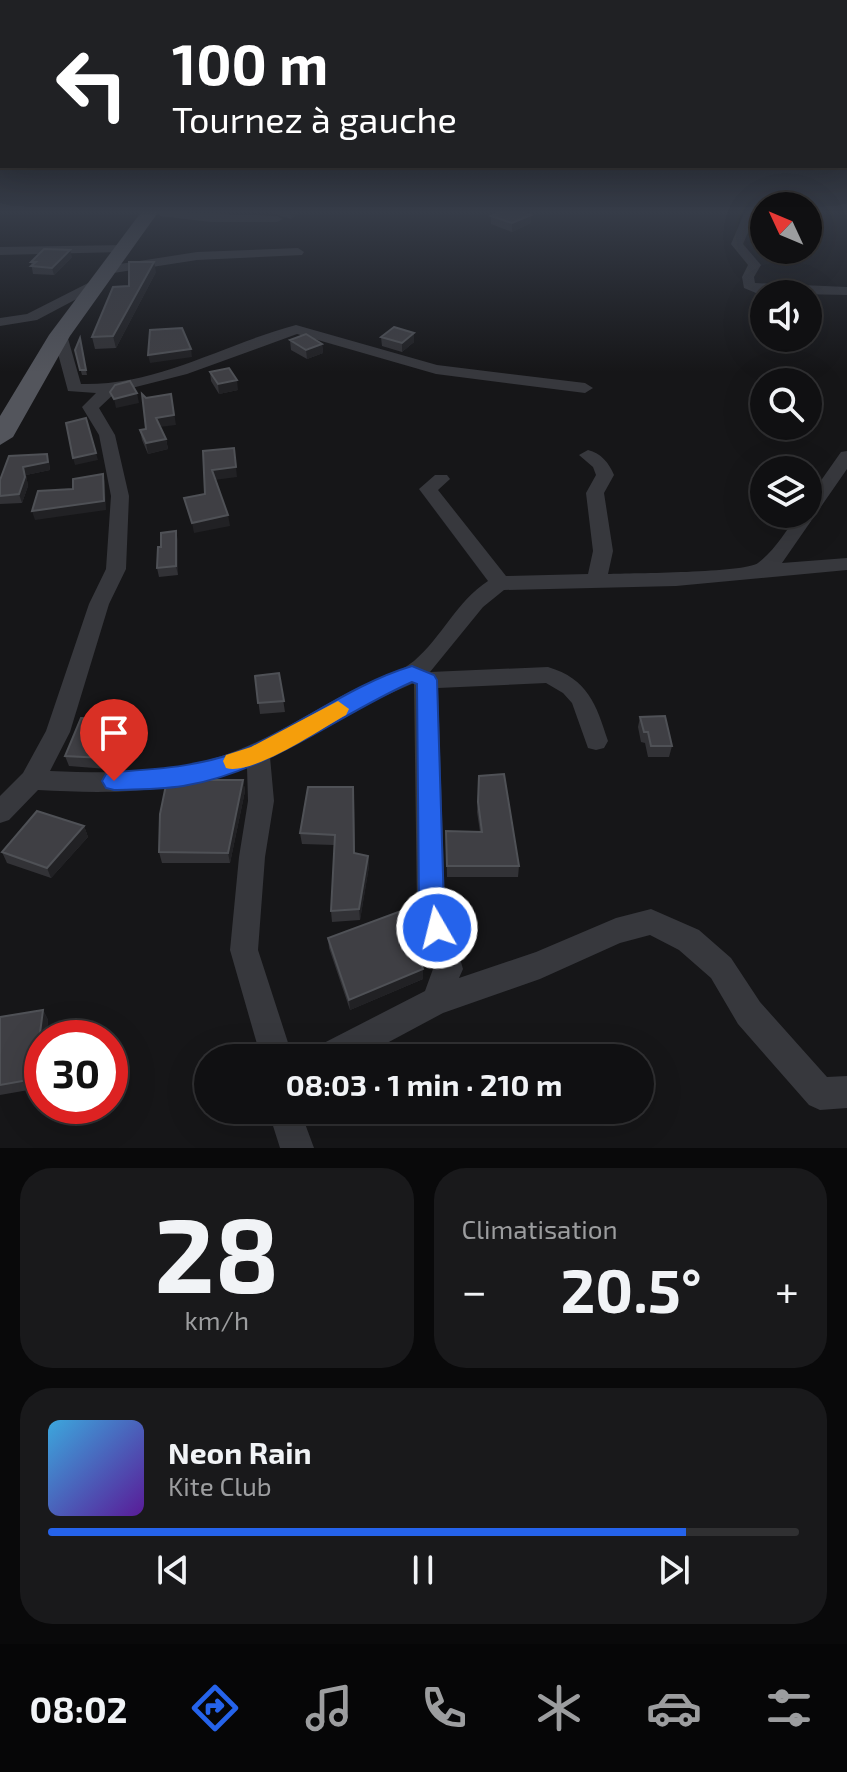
<!DOCTYPE html>
<html lang="fr">
<meta charset="utf-8">
<style>
body{margin:0;font-family:"Exo 2",sans-serif;background:#19191b;color:#f1f3f6;height:100vh;display:flex;flex-direction:column;font-size:30px;white-space:nowrap}
*{box-sizing:border-box;margin:0}
p{font-size:26px;color:#9c9d9f}
.icon{flex:none;width:44px;height:44px;fill:none;stroke:currentColor;stroke-width:2;stroke-linecap:round;stroke-linejoin:round}
.map{position:relative;height:1148px;overflow:hidden}
.panel{display:flex;flex-direction:column;gap:20px;padding:20px;background:#09090a;flex:1}
.panel>*{flex:none}
.guide{position:absolute;left:0px;top:0px;width:848px;height:168px;box-shadow:0 8px 32px #0002,0 0 0 2px #303032;background:#202124;color:#fff;overflow:hidden}
.needle{width:52px;rotate:314deg}
.controls{position:absolute;left:750px;top:192px;display:grid;gap:16px}
.controls a{display:grid;place-items:center;width:72px;height:72px;border-radius:50%;background:#101012;box-shadow:0 8px 32px #0002,0 0 0 2px #303032;font-size:40px}
.speed{position:absolute;left:24px;top:1020px;display:flex;gap:16px;font-size:40px;font-weight:700;text-align:center}
.speed>*{display:grid;place-content:center;width:104px;height:104px;border-radius:50%;background:#101012;box-shadow:0 8px 32px #0002,0 0 0 2px #303032;line-height:1}
.speed .limit{border:12px solid #d22;background:#fff;color:#111}
.pin{position:absolute;display:grid;place-items:center;width:68px;height:68px;color:#fff;margin:-82px -34px;border-radius:50% 50% 50% 0;rotate:-45deg;box-shadow:0 0 8px #0007}
.pin .icon{rotate:45deg}
.me{position:absolute;width:88px;margin:-44px;rotate:352deg;stroke-linejoin:round;filter:drop-shadow(0 0 6px #0008)}
.turn{display:flex;align-items:center;gap:28px;height:168px;padding:0 40px;font-size:36px}
.turn .icon{width:104px;height:104px;stroke-width:2.5}
.turn b{display:block;font-size:56px;line-height:68px}
.big{font-size:60px;font-weight:700;line-height:1.1}
.panel .tile{flex:1;display:flex;flex-direction:column;justify-content:center;gap:12px;min-width:0;padding:0 28px;border-radius:32px;background:#19191b}
.panel .dial{align-items:center;gap:0}
.dial b{font-size:104px;line-height:1}
.song{display:flex;align-items:center;gap:24px}
.cover{width:96px;height:96px;border-radius:12px;background:linear-gradient(135deg,hsl(200 70% 55%),hsl(270 70% 35%))}
.played{height:8px;border-radius:4px;background:linear-gradient(90deg,#2563eb 85%,#303032 85%)}
.keys{display:flex;justify-content:space-around;direction:ltr}
.heat{display:flex;justify-content:space-between;align-items:center;font-size:44px;direction:ltr}
.panel .tiles{flex:1;display:grid;gap:20px;grid-template-columns:1fr 1fr}
.tile:last-child{grid-column:span 2}
.trip{position:absolute;left:194px;top:1044px;width:460px;height:80px;border-radius:40px;background:#101012;box-shadow:0 8px 32px #0002,0 0 0 2px #303032;font-weight:700;line-height:80px;text-align:center}
.dock{display:flex;height:128px;justify-content:space-around;align-items:center;background:#060607;color:#9c9d9f}
.dock .icon{width:56px;height:56px}
.dock .current{color:#2563eb}
.dock b{font-size:36px;color:#f1f3f6}
.map>svg:first-child{display:block}
.lines{fill:none;stroke-linecap:round;stroke-linejoin:round}
.minor{fill:#37383d;fill-rule:evenodd}
.primary{fill:#53555c;fill-rule:evenodd}
.trunk{fill:#5b5e65;fill-rule:evenodd}
.wall{fill:#323236}
.shaded-wall{fill:#212124}
.building{fill:#3f3f44;stroke:#4f5156;stroke-width:2}
.route{fill:#2563eb;stroke:#184099;stroke-width:2}
.slow{fill:#f59e0b}
</style>
<div class="map">
<svg width="847" height="1148" viewBox="0 0 847 1148">
<rect width="100%" height="100%" fill="#161618"/>
<g class="lines">
<path class="minor" d="M156 211 277 216 283 219 277 222H211L160 216Z
M745 211H757L743 244 761 265 754 277 755 283 847 287V295L756 293 744 288 742 277 748 265 731 244Z
M126 245 128 248 122 252 0 255V247Z
M298 248 304 252 302 255 197 260 107 274 101 270 107 266 197 252Z
M98 278 105 282 103 285 37 320 0 326V318L27 314Z
M296 325 437 365 585 383 593 388 585 393 436 374 297 334 187 374 116 392 99 408 115 435 129 496 126 569 109 604 70 732 50 771C104 773 159 775 212 759 261 745 304 716 349 692 370 681 395 676 414 661 442 637 457 601 488 581L419 489 435 475H447L450 479 438 490 506 576 588 574 593 551 586 493 596 475 593 467 579 455 588 450C601 453 609 463 614 475L604 493 613 551 608 574C632 573 744 573 758 563 775 550 786 531 798 514H808V499L841 452 847 451V469L782 563 847 558V570L676 586 504 590 483 607 430 672 548 667C588 679 596 704 608 741L604 748 596 750 588 748 572 703 563 693 546 683 438 688 445 907 463 969 459 978 536 952 616 918 651 909 699 930 731 958 760 1002 827 1077 847 1076V1108L820 1110 809 1105 738 1024 711 978 679 950 650 935 620 943 540 979 443 1013 359 1058H311L316 1047 425 991 433 969 417 907 414 683 371 702 270 757 274 801 265 857 258 950 293 1058H261L230 950 239 857 248 801 247 767C178 794 110 794 38 790L9 820 0 823V796L23 773 46 731 89 604 106 569 111 496 99 435 82 407 96 393 68 391 53 335 60 331 67 335 81 384C157 386 224 344 296 325Z
M268 1110H300L314 1148H280Z"/>
<path class="primary" d="M142 211H159L70 336 13 437 0 445V416L49 335Z"/>
<path class="trunk" d="M140 211H158L154 218H142Z"/>
</g>
<path class="wall" d="M270 211H301L291 219 271 213Z
M491 216 531 223 512 232 491 224Z
M72 257 54 275 33 274 31 262Z
M156 272 116 348 95 349 92 337 129 286Z
M381 337 414 342 402 352 382 346Z
M80 338 87 375H82L75 350Z
M290 340 322 344 323 353 307 359 291 350Z
M210 372 238 390 219 394 211 381Z
M176 425 160 427 166 439 168 449 148 454 142 440 140 430 146 429Z
M49 462 50 470 26 475 28 486 22 503 0 504V480Z
M178 540V575L159 577 157 568 161 547Z
M279 673 285 712 260 714 255 676Z
M640 717 672 746 669 757H648L645 743 641 742 638 727Z
M119 720 122 731 107 769 69 766 65 756Z
M479 776 519 866 518 877H447L446 831 480 832 477 812Z
M243 780 245 791 230 863H162L159 852Z
M354 798 355 853 368 856 369 866 360 920 332 922 331 911 334 845 302 844 300 833Z
M84 826 88 837 51 878 7 863 2 852Z
M328 938 423 979 350 1010 329 948Z
M43 1010 48 1020 46 1038H42V1072L40 1088 0 1095V1017Z"/>
<path class="shaded-wall" d="M292 211H301L291 219 290 212Z
M531 215V223L512 232V223Z
M70 250 72 257 54 275 52 268Z
M154 262 156 272 116 348 113 336Z
M414 333V342L402 352V343Z
M322 344 323 353 307 359 306 350Z
M191 349 192 357 150 363 148 355Z
M237 380 238 390 219 394 218 384Z
M137 393 139 403 116 408 114 399Z
M171 394 176 425 158 427 156 418Z
M166 439 168 449 148 454 146 443Z
M234 448 237 477 214 480 212 470Z
M96 453 98 460 75 465 73 458Z
M47 454 50 470 26 475 28 486 22 503 19 494 23 467Z
M103 474 105 483 106 510 35 520 32 511Z
M228 515 230 526 194 533 192 523Z
M176 531 178 540V575L176 566Z
M119 720 122 731 107 769 104 758Z
M243 780 245 791 230 863 228 853Z
M84 826 88 837 51 878 47 868Z
M368 856 369 866 360 920 359 909Z
M423 969V979L350 1010 349 1000Z
M43 1010 48 1020 46 1038H42V1072L40 1088 34 1079Z"/>
<path class="building" d="M503 211H520L531 215 512 223 491 216Z
M44 249 70 250 52 268 31 266 36 262H31Z
M129 262H154L113 336 92 337 113 287 129 286Z
M394 327 414 333 402 343 381 337Z
M182 328 191 349 148 355 150 330Z
M306 334 322 344 306 350 290 340Z
M80 338 86 370H80L75 350Z
M229 368 237 380 218 384 210 372Z
M130 381 137 393 114 399 110 392 115 385Z
M142 394 146 398 171 394 174 415 156 418 166 439 146 443 140 430 146 429Z
M86 418 96 453 73 458 66 423Z
M234 448 236 467 212 470 228 515 192 523 184 498 205 494 203 451Z
M47 454 48 462 23 467 25 477 19 494 0 496V480L9 456Z
M103 474 104 501 32 511 38 491 73 489V479Z
M176 531V566L157 568 158 547H161V533Z
M279 673 284 701 258 703 255 676Z
M665 716 672 746H651L648 732H644L640 717Z
M81 718 119 720 104 758 65 756Z
M504 774 519 866H447L446 831 482 832 478 802 479 776Z
M167 780H243L228 853 159 852 160 814Z
M308 787H353L354 853 368 856 359 909 331 911 335 835 300 833Z
M37 811 84 826 47 868 2 852Z
M401 911 423 969 349 1000 328 938Z
M43 1010 34 1079 0 1085V1017Z"/>
<linearGradient id="sky" x2="0" y2="1"><stop stop-color="#0c0c0d"/><stop offset="0.57" stop-color="#363c48"/><stop offset="1" stop-color="#363c48" stop-opacity="0"/></linearGradient>
<rect width="847" height="372" fill="url(#sky)"/>
<path class="route" d="M412 666 434 675 437 680 444 907 450 928 446 936 437 940 428 936 419 907 417 684 412 682C338 715 269 771 188 785 164 790 138 789 114 790L106 788 102 781 106 774 114 772C161 769 208 766 252 746 306 721 355 683 412 666Z"/>
<path class="slow" d="M338 701 349 709 346 715C321 729 252 776 226 768L223 761 226 755 251 747Z"/>
</svg>
<div class="controls">
<a><svg class="needle" viewBox="-14 -14 28 28"><path d="M0-13l5 13h-10z" fill="#e53935"/><path d="M0 13l5-13h-10z" fill="#9c9d9f"/></svg></a>
<a><svg class="icon" aria-label="sound" viewBox="0 0 24 24"><path d="M4 9h4l5-4v14l-5-4H4zM17 9q2 3 0 6"/></svg></a>
<a><svg class="icon" aria-label="search" viewBox="0 0 24 24"><circle cx="10" cy="10" r="6"/><path d="M15 15l6 6"/></svg></a>
<a><svg class="icon" aria-label="layers" viewBox="0 0 24 24"><path d="M12 4l9 5-9 5-9-5zM3 14l9 5 9-5"/></svg></a>
</div>
<div class="speed"><div class="limit">30</div></div>
<div class="pin" style="left:114px;top:781px;background:#d93025"><svg class="icon" aria-label="arrive" viewBox="0 0 24 24"><path d="M6 21V4h12l-3 4 3 4H6"/></svg></div>
<svg class="me" style="left:437px;top:928px" viewBox="-20 -20 40 40"><circle r="17" fill="#2563eb" stroke="#fff" stroke-width="3"/><path d="M0-11L8 9 0 5-8 9z" fill="#fff"/></svg>
<div class="trip">08:03 · 1 min · 210 m</div>
<div class="guide">
<div class="turn"><svg class="icon" aria-label="left" viewBox="0 0 24 24"><path d="M17 20v-9H6M10 6l-5 5 5 5"/></svg><div><b>100 m</b>Tournez à gauche</div></div>
</div>
</div>
<section class="panel">
<div class="tiles">
<div class="tile dial"><b>28</b><p>km/h</p></div>
<div class="tile"><p>Climatisation</p>
<div class="heat"><a>−</a><b class="big">20.5°</b><a>+</a></div>
</div>
<div class="tile">
<div class="song"><i class="cover"></i><div><b>Neon Rain</b><p>Kite Club</p></div></div>
<div class="played"></div>
<div class="keys"><svg class="icon" aria-label="previous" viewBox="0 0 24 24"><path d="M18 5L8 12l10 7zM5 5v14"/></svg><svg class="icon" aria-label="pause" viewBox="0 0 24 24"><path d="M8 5v14M16 5v14"/></svg><svg class="icon" aria-label="next" viewBox="0 0 24 24"><path d="M6 5l10 7-10 7zM19 5v14"/></svg></div>
</div>
</div>
</section>
<nav class="dock">
<b>08:02</b>
<svg class="icon current" aria-label="directions" viewBox="0 0 24 24"><path d="M12 3l9 9-9 9-9-9zM9 14v-3h6M13 9l2 2-2 2"/></svg>
<svg class="icon" aria-label="music" viewBox="0 0 24 24"><path d="M9 18V5l10-2v13"/><circle cx="6" cy="18" r="3"/><circle cx="16" cy="16" r="3"/></svg>
<svg class="icon" aria-label="phone" viewBox="0 0 24 24"><path d="M5 4h4l2 5-3 2q2 4 5 5l2-3 5 2v4C11 20 4 13 5 4z"/></svg>
<svg class="icon" aria-label="climate" viewBox="0 0 24 24"><path d="M12 3v18M4 7l16 10M4 17L20 7"/></svg>
<svg class="icon" aria-label="car" viewBox="0 0 24 24"><path d="M5 17H2v-5l4-1 3-4h7l3 4 3 1v5h-3M9 17h6M6 11h13"/><circle cx="7" cy="17" r="2"/><circle cx="17" cy="17" r="2"/></svg>
<svg class="icon" aria-label="filters" viewBox="0 0 24 24"><path d="M4 7h16M4 17h16"/><circle cx="9" cy="7" r="2"/><circle cx="15" cy="17" r="2"/></svg>
</nav>
